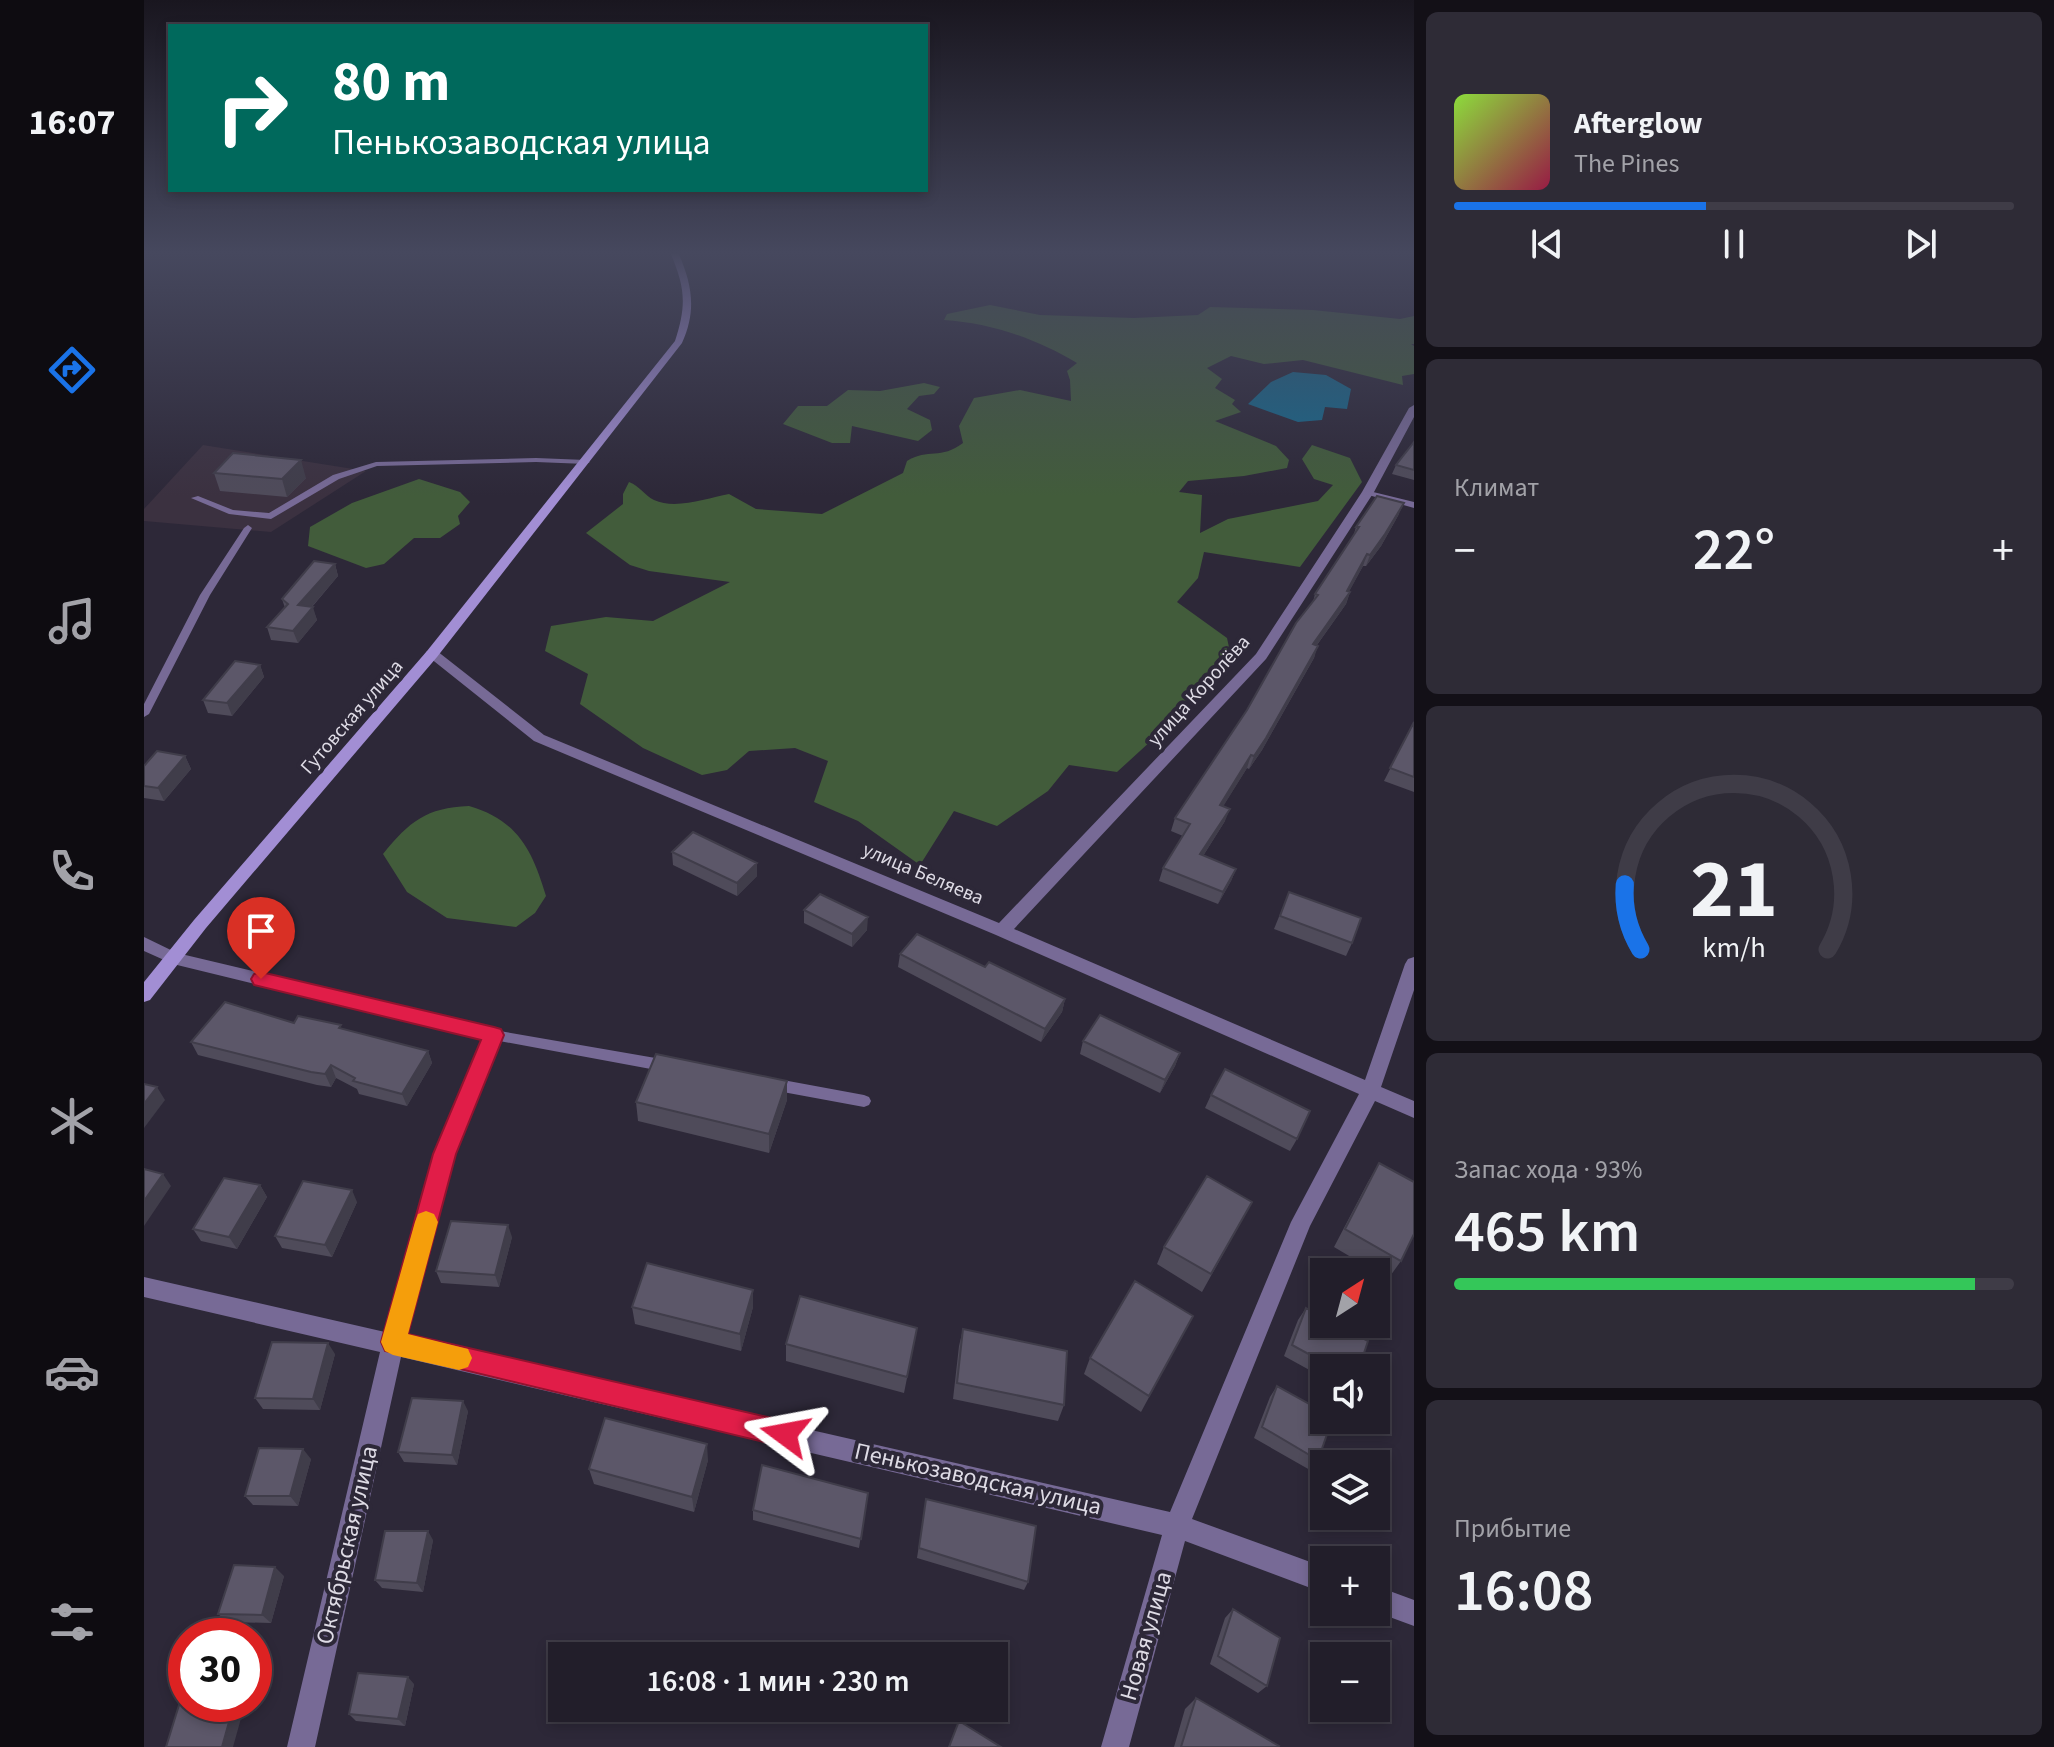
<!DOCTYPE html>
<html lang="ru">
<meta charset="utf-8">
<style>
body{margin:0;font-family:"Source Sans 3",sans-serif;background:#2e2b36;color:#f1f3f6;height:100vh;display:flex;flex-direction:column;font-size:30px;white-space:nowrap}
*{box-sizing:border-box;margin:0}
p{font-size:26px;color:#a2a2a8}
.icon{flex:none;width:44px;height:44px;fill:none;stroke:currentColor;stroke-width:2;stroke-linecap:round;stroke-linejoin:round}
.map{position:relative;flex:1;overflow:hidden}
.details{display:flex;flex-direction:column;gap:12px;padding:12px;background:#131017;width:640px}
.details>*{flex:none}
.guide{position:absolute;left:24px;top:24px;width:760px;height:168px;border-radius:0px;box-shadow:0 4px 12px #0003,0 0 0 2px #3f3c47;background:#00695c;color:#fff;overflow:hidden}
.needle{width:52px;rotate:36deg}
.controls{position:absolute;left:1166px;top:1258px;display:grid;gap:16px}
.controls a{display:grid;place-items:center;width:80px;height:80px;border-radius:0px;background:#221e2a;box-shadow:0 4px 12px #0003,0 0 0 2px #3f3c47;font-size:40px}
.speed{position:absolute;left:24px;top:1618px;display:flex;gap:16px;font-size:40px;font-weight:700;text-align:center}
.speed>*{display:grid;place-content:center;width:104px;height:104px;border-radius:50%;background:#221e2a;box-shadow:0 4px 12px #0003,0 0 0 2px #3f3c47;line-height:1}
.speed .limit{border:12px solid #d22;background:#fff;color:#111}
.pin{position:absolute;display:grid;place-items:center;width:68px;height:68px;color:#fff;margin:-82px -34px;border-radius:50% 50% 50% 0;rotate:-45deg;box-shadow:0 0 8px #0007}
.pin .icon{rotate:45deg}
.me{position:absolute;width:88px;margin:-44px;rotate:283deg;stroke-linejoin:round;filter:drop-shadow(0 0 6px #0008)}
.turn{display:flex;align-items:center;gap:28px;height:168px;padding:0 32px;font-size:36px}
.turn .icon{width:104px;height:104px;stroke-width:2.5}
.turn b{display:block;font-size:56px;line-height:68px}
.big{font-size:60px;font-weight:600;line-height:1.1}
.details .tile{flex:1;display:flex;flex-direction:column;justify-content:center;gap:12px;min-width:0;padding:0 28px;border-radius:12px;background:#2e2b36}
.details .dial{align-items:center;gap:0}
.dial svg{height:208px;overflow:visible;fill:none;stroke:#3f3c47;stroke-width:7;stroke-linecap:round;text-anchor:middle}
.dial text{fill:#f1f3f6;stroke:none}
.song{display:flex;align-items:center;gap:24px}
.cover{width:96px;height:96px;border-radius:12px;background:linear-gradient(135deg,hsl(90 70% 55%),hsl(340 70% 35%))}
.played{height:8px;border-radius:4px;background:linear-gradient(90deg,#1a73e8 45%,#3f3c47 45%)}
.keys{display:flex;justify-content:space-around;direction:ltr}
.heat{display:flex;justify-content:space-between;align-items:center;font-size:44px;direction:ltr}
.charge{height:12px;border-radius:6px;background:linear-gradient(90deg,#34c759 93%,#3f3c47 0)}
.trip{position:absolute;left:404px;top:1642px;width:460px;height:80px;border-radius:0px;background:#221e2a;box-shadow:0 4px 12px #0003,0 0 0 2px #3f3c47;font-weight:600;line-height:80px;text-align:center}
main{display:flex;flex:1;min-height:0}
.menu{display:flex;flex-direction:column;width:144px;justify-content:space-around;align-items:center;background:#0e0c11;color:#a2a2a8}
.menu .icon{width:56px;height:56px}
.menu .active{color:#1a73e8}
.menu b{font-size:36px;color:#f1f3f6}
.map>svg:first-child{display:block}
.industrial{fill:#3b3140}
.green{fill:#425c3b}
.water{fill:#17688b}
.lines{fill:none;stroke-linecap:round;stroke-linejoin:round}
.lane{fill:#776a96;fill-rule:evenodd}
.street{fill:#776a96;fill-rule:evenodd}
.secondary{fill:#a28ed4;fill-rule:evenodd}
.wall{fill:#4f4b5a}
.shaded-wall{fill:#403d4a}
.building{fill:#5c5769;stroke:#403d4a;stroke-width:2}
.route{fill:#e11d48;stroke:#92132f;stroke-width:2}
.slow{fill:#f59e0b}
.labels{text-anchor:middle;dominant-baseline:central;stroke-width:8;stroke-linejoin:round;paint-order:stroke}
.street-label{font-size:20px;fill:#dedbe5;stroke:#2d2838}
.near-street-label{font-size:24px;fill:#dedbe5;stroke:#2d2838}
</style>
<main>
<nav class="menu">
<b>16:07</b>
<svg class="icon active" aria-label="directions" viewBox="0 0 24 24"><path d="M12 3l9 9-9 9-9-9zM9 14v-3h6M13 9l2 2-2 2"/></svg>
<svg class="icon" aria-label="music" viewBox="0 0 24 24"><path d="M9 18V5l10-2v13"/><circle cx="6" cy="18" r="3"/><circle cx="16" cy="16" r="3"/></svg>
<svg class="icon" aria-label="phone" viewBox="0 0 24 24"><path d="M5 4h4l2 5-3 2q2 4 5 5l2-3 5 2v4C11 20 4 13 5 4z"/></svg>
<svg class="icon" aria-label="climate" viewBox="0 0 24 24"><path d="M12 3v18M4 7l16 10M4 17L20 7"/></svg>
<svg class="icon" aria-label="car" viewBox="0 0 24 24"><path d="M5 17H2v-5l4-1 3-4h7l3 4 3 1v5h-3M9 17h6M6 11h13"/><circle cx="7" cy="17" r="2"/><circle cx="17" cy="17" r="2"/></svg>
<svg class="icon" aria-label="filters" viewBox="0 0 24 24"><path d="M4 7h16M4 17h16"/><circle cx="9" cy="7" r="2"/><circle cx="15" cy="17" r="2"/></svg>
</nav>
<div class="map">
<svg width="1270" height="1747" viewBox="0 0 1270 1747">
<rect width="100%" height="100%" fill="#2d2838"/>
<path class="industrial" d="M59 445 222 471 127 532 0 521V509Z"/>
<path class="green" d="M846 305 896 315 990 318 1054 315 1066 307 1169 310 1256 319 1270 316V344H1267L1270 346V374L1258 376 1259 385 1159 360 1120 364 1087 356 1063 368 1078 379 1071 388 1091 400 1088 404 1097 412 1071 421 1132 446 1145 460 1143 468 1100 476 1044 481 1035 492 1058 495 1056 533 1084 519 1174 501 1189 485 1170 479 1158 459 1168 445 1206 458 1218 482 1156 567 1060 552 1054 578 1033 602 1083 638 1089 666 973 772 925 765 904 791 853 826 810 811 776 865 714 821 670 802 684 761 651 748 605 751 583 770 558 775 499 748 436 704 444 674 401 651 407 626 462 617 509 621 586 582 505 571 486 565 442 533 479 504V494L485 482C496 486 501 496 510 500 532 510 563 498 585 494L612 509 678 514 759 473 763 461C784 448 797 460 819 443L815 426 830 398 876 390 927 401 926 380 923 371 933 363C893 339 847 323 800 320L803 314Z
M780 383 796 387 790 394 775 396 763 409 786 420 788 430 774 441 708 426 706 443H688L639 424 654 406H683L704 390 736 391Z
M275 479 316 492 326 502 314 516 316 524 296 538H270L240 564 222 568 164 546 166 527 208 503Z
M325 806C373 820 388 849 402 896L391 913 372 927 303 918 263 892 239 854C266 821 282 808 325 806Z"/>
<path class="water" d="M1149 372 1182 375 1207 389 1203 409 1181 407 1178 420 1154 422 1104 404 1127 382Z"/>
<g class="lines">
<path class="lane" d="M392 458 442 460 446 462 442 464 392 462 233 466 195 479 127 519 85 514 47 498 54 496 89 510 125 513 189 475 232 462Z
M1221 490 1270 502V508L1221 494Z
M104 525 108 528 66 595 5 714 0 717V704L56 595 100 528Z
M350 1030 523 1060 528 1062 530 1066 528 1070 523 1072 350 1040 345 1039 343 1035 345 1031Z
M628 1078 720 1095 725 1097 727 1101 725 1105 720 1107 628 1090 623 1088 621 1084 623 1080Z"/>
<path class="street" d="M1270 405V417L1230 492 1122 659 870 929 1221 1080 1261 964 1264 959 1270 957V990L1237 1087 1270 1101V1118L1231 1101 1166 1226 1048 1519 1180 1567V1593L1041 1541 985 1747H957L1018 1535 257 1357 171 1747H143L236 1352 0 1297V1277L241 1332 290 1154 339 1040 29 964 0 951V937L33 953 356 1030 359 1035 310 1154 261 1337 1026 1512 1147 1222 1215 1094 852 935 390 741 281 654 283 651H293L400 735 855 923 1112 654 1218 492 1265 408Z
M1232 1586 1270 1600V1626L1232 1612Z"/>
<path class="secondary" d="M526 252H534C548 284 553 310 538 343L293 657 62 928 6 1000 0 1002V982L50 920 283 651 531 341C543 304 541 287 526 252Z"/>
</g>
<path class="wall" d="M1270 442V480L1248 474 1252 465Z
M70 473 162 478 143 497 76 491Z
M1255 514 1237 546 1222 566H1219L1205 591 1206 592 1202 604 1173 645 1170 658 1118 750 1105 769 1103 768 1079 806 1081 821 1059 856 1092 869 1087 881 1074 904 1015 881 1019 868 1039 836 1027 831 1031 818 1103 710 1169 602 1171 594 1209 537 1212 527Z
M191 564 194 576 168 607 173 620 154 643 127 640 123 627 141 608 138 599Z
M116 665 120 677 88 716 64 713 59 700Z
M1270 722V792L1240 781Z
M41 756 47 769 20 801 0 798V766Z
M528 852 613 863V876L593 896 529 865Z
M1145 892 1208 943 1202 956 1130 929Z
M660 910 723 930 708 947 660 923Z
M756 954 841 967 921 999 918 1012 897 1042 754 967Z
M150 1023 198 1029 284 1051 288 1063 263 1106 215 1094 213 1089 192 1078 187 1087 173 1085 54 1055 47 1042Z
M939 1041 1036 1053 1031 1066 1016 1093 936 1054Z
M1067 1095 1153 1139 1146 1151 1061 1108Z
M643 1100 625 1153 494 1121 492 1102Z
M1235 1163 1257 1261 1244 1279 1190 1247 1224 1182Z
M116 1185 123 1197 93 1249 57 1241 49 1229Z
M213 1202 188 1257 138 1248 131 1236Z
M1098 1220 1058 1292 1013 1264 1020 1247Z
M368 1237 355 1287 297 1283 292 1271Z
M609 1290V1307L597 1351 491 1324 488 1307Z
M1162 1308 1215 1368H1180V1378L1140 1356 1154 1320Z
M1049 1316 997 1412 940 1374 946 1358Z
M773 1328 760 1393 642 1361V1344Z
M819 1329 920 1405 914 1421 809 1399 815 1346Z
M191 1354 176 1410 119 1409 111 1398Z
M1133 1386 1174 1460 1166 1470 1110 1438 1126 1397Z
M324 1411 313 1465 260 1462 254 1452Z
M167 1459 154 1506 109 1505 101 1496Z
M564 1460 550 1512 450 1484 445 1469Z
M724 1493 715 1548 609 1520V1510Z
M782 1499 884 1582 880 1590 773 1558Z
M289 1540 279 1592 238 1588 231 1580Z
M140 1576 127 1623 84 1622 74 1614Z
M1089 1609 1123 1686 1114 1693 1066 1664 1081 1618Z
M270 1684 261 1726 212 1721 205 1714Z
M1052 1698 1134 1747H1030L1041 1709Z"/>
<path class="shaded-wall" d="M157 460 162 478 143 497 138 479Z
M1260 503 1255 514 1237 546 1222 566 1226 555Z
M1223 554 1219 566 1199 603 1203 591Z
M191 564 194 576 158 618 154 605Z
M1206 592 1202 604 1165 656 1169 644Z
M169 607 173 620 154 643 149 631Z
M1174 646 1170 658 1118 750 1105 769 1110 756Z
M116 665 120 677 88 716 83 703Z
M1107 755 1103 768 1072 818 1076 805Z
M41 756 47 769 20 801 14 788Z
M1086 809 1081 821 1052 867 1056 854Z
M613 863V876L593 896V883Z
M1092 869 1087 881 1074 904 1079 892Z
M724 917 723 930 708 947V934Z
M921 999 918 1012 897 1042 901 1029Z
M284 1051 288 1063 263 1106 258 1094Z
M1036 1053 1031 1066 1016 1093 1021 1080Z
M187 1065 192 1078 187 1087 181 1074Z
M643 1081V1100L625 1153V1134Z
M13 1087 21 1100 0 1128V1104Z
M19 1174 27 1186 0 1226V1201Z
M116 1185 123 1197 93 1249 85 1237Z
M208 1190 213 1202 188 1257 181 1245Z
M364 1225 368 1237 355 1287 351 1275Z
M609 1290V1307L597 1351 596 1334Z
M184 1343 191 1354 176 1410 169 1399Z
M319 1401 324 1411 313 1465 308 1455Z
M563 1444 564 1460 550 1512 548 1497Z
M159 1449 167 1459 154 1506 146 1496Z
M284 1531 289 1540 279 1592 273 1583Z
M131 1567 140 1576 127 1623 118 1615Z
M264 1677 270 1684 261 1726 254 1719Z
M90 1704H101L89 1747H78Z"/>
<path class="building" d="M1270 442V470L1252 465Z
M89 453 157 460 138 479 70 473Z
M1233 496 1260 503 1241 534 1226 555 1223 554 1203 591 1206 592 1169 644 1174 646 1122 738 1110 756 1107 755 1076 805 1086 809 1056 854 1092 869 1079 892 1019 868 1046 824 1031 818 1103 710 1152 623 1174 595 1171 594 1215 527H1212Z
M170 561 191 564 154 605 169 607 149 631 123 627 144 604 138 599Z
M91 661 116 665 83 703 59 700Z
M1270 722V777L1246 768Z
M13 751 41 756 14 788 0 786V766Z
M549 832 613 863 593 883 528 852Z
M1145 892 1217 918 1208 943 1136 916Z
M676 894 724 917 708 934 660 910Z
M773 934 841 967 845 962 921 999 901 1029 756 954Z
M81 1002 150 1023 154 1016 197 1025 195 1028 284 1051 258 1094 209 1081 211 1078 187 1065 181 1074 167 1072 47 1042Z
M956 1015 1036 1053 1021 1080 939 1041Z
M512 1054 643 1081 625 1134 492 1102Z
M1081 1069 1166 1111 1153 1139 1067 1095Z
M0 1084 13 1087 0 1104Z
M1235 1163 1270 1182V1234L1257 1261 1201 1229Z
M0 1169 19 1174 0 1201Z
M1063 1176 1108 1202 1067 1274 1020 1247Z
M80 1178 116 1185 85 1237 49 1229Z
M159 1181 208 1190 181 1245 131 1236Z
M307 1221 364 1225 351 1275 292 1271Z
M503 1263 609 1290 596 1334 488 1307Z
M991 1281 1049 1316 1005 1396 946 1358Z
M656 1296 773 1328 763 1377 642 1344Z
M1162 1308 1180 1318V1324H1192L1224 1341 1215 1368H1190L1148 1345Z
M819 1329 923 1351 920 1405 813 1383Z
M128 1342 184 1343 169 1399 111 1398Z
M1133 1386 1180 1412V1420H1188L1174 1460 1118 1427Z
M268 1398 319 1401 308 1455 254 1452Z
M461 1418 563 1444 548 1497 445 1469Z
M115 1448 159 1449 146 1496H101Z
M618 1465 724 1493 717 1539 609 1510Z
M782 1499 892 1526 884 1582 775 1548Z
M241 1531H284L273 1583 231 1580Z
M90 1565 131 1567 118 1615 74 1614Z
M1089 1609 1136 1638 1123 1686 1074 1656Z
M214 1673 264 1677 254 1719 205 1714Z
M40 1689H42V1704H90L78 1747H22Z
M1052 1698 1135 1746 1134 1747H1037Z
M815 1721 857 1747H805Z"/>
<linearGradient id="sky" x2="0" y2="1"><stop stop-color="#19161f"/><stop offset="0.51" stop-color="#46485e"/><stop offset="1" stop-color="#46485e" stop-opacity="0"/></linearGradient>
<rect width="1270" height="496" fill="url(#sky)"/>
<path class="route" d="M117 972 350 1027 357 1029 360 1035 312 1154 264 1334 641 1421 651 1425 654 1434 651 1443 641 1447 241 1351 237 1342 289 1154 337 1040 110 985 107 979 110 974Z"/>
<path class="slow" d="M282 1211 290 1214 294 1222 264 1334 324 1349 328 1358 324 1367 315 1370 249 1355 241 1351 237 1342 271 1222 274 1214Z"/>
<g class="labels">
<g class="street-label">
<text transform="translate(1055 691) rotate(-48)">улица Королёва</text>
<text transform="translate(208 717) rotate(-49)">Гутовская улица</text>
<text transform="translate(779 874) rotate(23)">улица Беляева</text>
</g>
<g class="near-street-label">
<text transform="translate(834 1479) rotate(13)">Пенькозаводская улица</text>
<text transform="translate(203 1545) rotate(-77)">Октябрьская улица</text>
<text transform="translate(1002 1636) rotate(-74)">Новая улица</text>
</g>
</g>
</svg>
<div class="controls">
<a><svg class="needle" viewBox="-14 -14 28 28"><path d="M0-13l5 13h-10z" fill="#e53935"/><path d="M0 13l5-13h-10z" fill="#a2a2a8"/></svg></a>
<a><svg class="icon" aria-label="sound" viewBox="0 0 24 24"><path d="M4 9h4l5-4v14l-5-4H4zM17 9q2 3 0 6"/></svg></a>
<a><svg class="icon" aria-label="layers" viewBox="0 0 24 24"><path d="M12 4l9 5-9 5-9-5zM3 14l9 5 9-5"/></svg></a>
<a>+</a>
<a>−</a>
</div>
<div class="speed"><div class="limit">30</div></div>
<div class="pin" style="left:117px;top:979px;background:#d93025"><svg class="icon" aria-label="arrive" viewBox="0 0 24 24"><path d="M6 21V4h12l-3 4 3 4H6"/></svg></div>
<svg class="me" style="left:641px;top:1434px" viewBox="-20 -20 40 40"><path d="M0-17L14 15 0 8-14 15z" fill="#e11d48" stroke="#fff" stroke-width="4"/></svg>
<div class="trip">16:08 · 1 мин · 230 m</div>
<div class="guide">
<div class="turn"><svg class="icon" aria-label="right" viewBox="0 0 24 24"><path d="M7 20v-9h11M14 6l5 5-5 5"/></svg><div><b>80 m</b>Пенькозаводская улица</div></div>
</div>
</div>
<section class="details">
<div class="tile">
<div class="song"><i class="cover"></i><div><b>Afterglow</b><p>The Pines</p></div></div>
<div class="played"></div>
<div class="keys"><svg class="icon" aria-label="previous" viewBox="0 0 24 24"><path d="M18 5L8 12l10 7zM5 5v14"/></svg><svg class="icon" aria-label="pause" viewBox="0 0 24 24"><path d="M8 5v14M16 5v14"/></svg><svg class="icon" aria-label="next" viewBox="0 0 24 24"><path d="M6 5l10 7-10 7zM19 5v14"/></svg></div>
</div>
<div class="tile"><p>Климат</p>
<div class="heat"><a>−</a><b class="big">22°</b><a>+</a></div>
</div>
<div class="tile dial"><svg viewBox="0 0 100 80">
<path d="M14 69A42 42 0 1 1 86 69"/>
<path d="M14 69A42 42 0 0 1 8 44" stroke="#1a73e8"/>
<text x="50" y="56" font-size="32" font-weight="700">21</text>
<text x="50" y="72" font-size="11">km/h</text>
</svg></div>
<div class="tile"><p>Запас хода · 93%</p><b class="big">465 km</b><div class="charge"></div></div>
<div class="tile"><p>Прибытие</p><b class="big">16:08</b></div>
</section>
</main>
